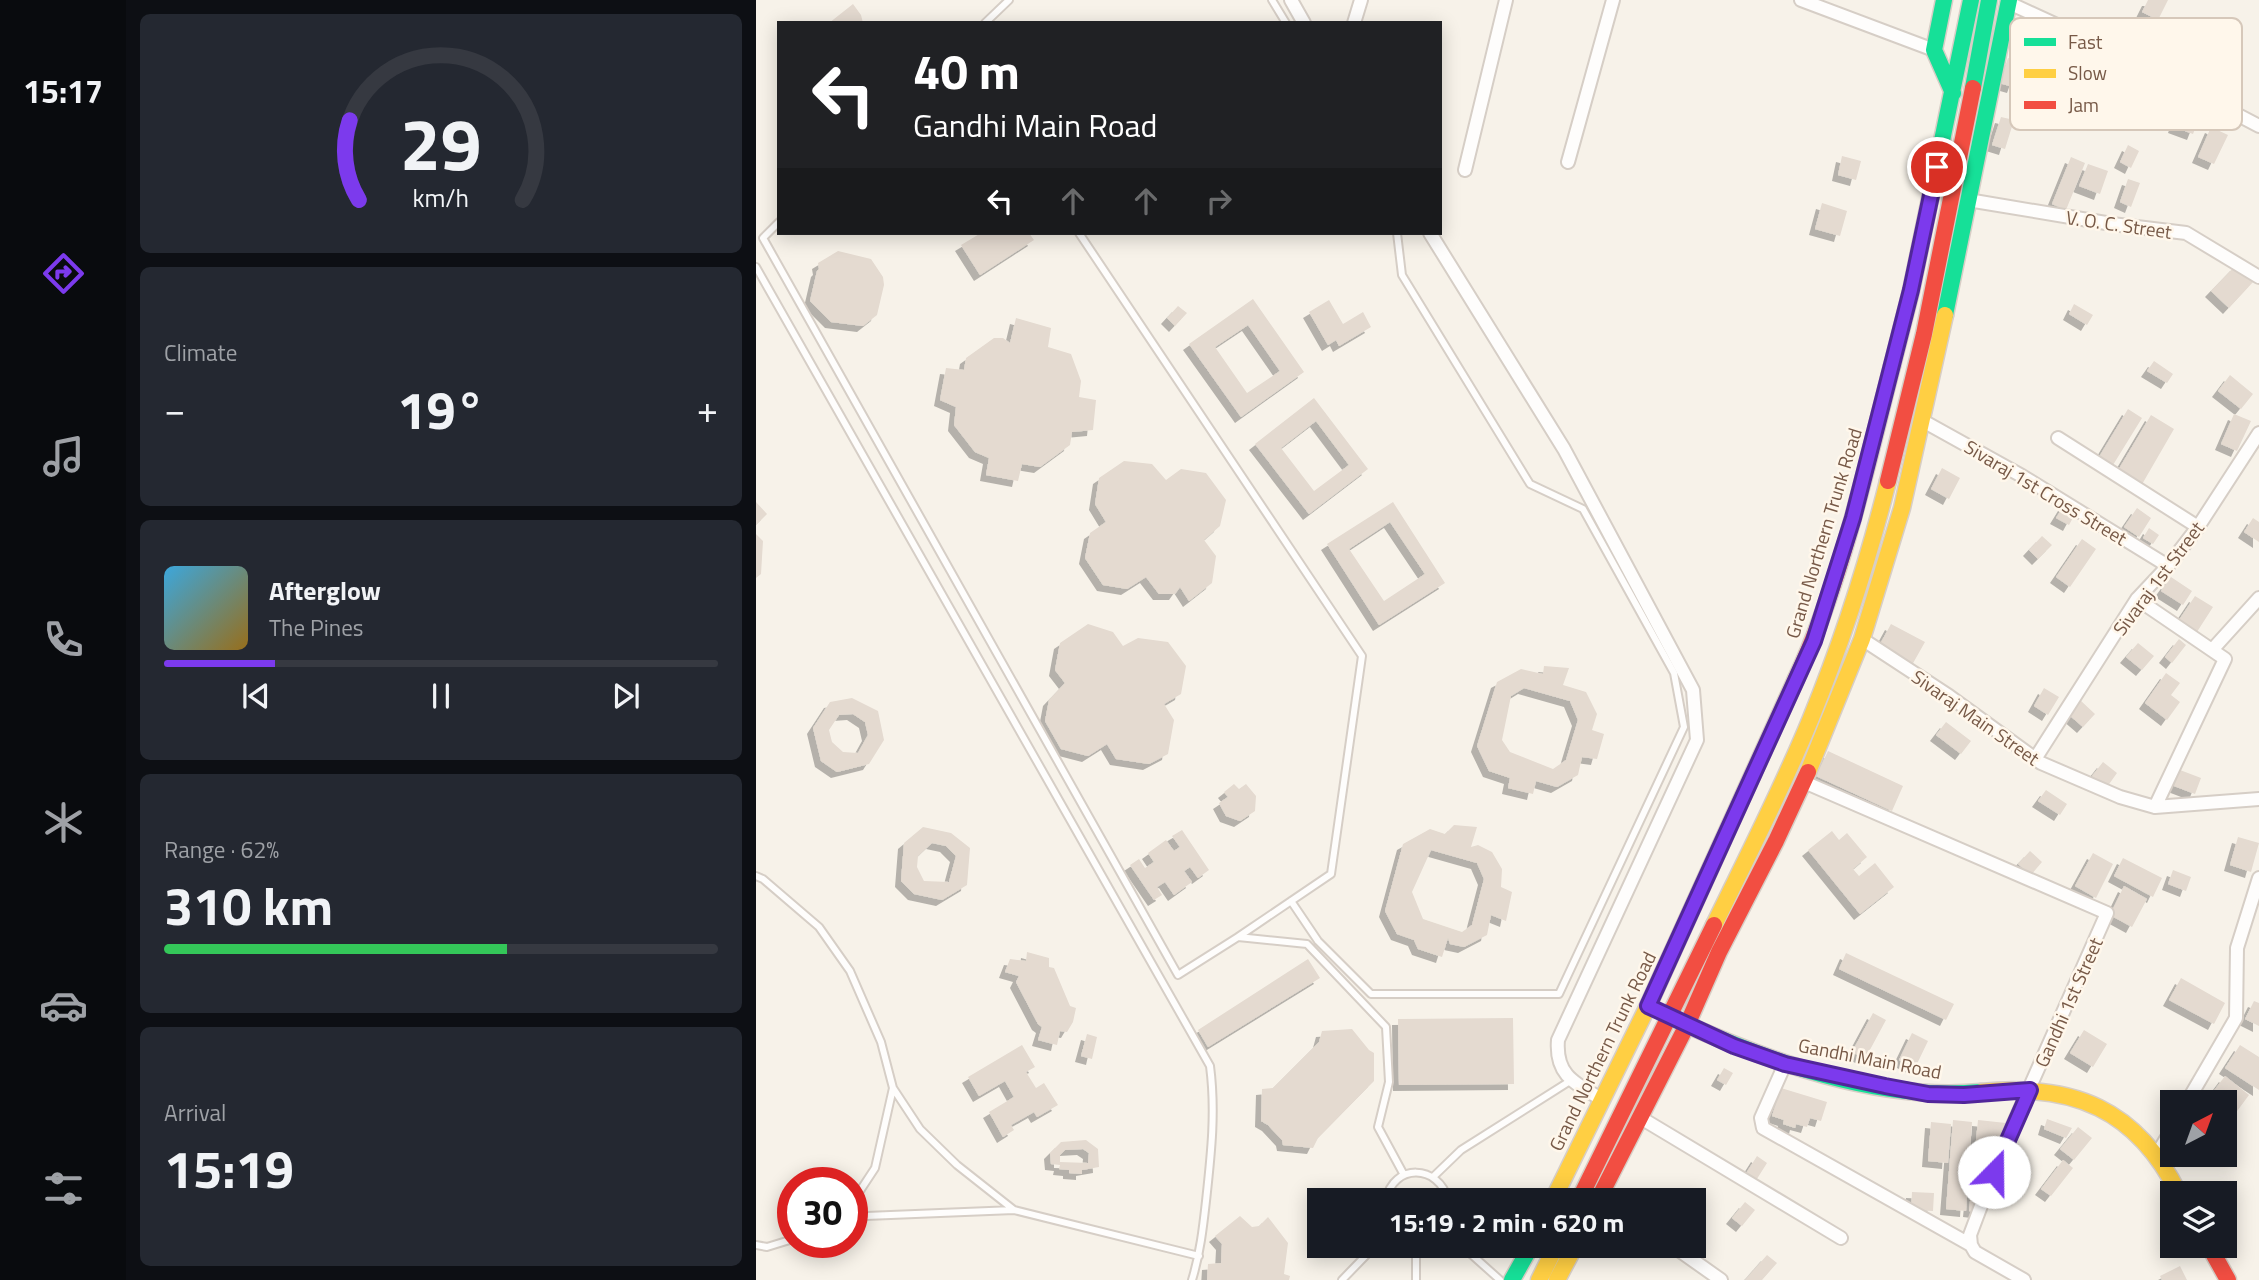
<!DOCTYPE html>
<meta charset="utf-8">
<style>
body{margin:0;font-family:"Titillium Web",sans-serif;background:#242831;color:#f1f3f6;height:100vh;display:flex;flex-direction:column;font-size:26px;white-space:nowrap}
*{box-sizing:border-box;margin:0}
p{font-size:23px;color:#9ea1a6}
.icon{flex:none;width:38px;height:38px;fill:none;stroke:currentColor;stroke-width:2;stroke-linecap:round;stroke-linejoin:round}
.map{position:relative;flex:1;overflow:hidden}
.details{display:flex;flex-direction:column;gap:14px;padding:14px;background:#0d0f14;width:630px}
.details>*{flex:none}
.hud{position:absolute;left:21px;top:21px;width:665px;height:214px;border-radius:0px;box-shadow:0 4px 18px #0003;background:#202124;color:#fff;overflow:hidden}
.needle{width:46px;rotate:41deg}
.fabs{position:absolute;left:1404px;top:1090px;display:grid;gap:14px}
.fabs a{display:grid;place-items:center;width:77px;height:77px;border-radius:0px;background:#171b24;box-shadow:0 4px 18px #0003;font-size:35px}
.speed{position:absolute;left:21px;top:1167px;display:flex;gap:14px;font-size:35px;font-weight:700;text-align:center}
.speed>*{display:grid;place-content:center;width:91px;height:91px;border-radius:50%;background:#171b24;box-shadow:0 4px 18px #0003;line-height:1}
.speed .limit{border:10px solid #d22;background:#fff;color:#111}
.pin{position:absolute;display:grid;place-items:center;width:60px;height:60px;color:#fff;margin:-30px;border:4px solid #fff;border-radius:50%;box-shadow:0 2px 7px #0007}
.me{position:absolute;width:77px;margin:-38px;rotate:22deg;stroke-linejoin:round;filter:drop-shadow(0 0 5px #0008)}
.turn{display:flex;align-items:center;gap:24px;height:147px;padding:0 21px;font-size:32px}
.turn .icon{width:91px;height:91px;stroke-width:2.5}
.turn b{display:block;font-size:49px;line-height:60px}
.lanes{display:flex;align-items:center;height:66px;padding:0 21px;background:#0003;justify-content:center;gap:35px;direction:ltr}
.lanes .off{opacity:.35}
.big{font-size:52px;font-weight:700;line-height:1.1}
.details .tile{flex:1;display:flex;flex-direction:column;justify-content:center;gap:10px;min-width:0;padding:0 24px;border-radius:10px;background:#242831}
.details .dial{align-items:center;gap:0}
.dial svg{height:182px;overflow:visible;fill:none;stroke:#363941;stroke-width:7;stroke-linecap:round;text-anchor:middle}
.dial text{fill:#f1f3f6;stroke:none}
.song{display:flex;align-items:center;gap:21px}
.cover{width:84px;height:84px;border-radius:10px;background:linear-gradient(135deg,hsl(200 70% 55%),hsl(40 70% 35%))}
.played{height:7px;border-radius:4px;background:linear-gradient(90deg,#7c3aed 20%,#363941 20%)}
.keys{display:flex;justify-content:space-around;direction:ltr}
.heat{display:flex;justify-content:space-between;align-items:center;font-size:38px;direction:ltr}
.charge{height:10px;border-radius:5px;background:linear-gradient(90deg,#34c759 62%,#363941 0)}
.trip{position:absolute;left:551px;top:1188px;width:399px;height:70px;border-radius:0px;background:#171b24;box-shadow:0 4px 18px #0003;font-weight:700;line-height:70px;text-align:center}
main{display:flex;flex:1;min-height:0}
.dock{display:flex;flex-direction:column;width:126px;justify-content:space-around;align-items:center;background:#090b0e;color:#9ea1a6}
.dock .icon{width:49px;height:49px}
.dock .current{color:#7c3aed}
.dock b{font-size:32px;color:#f1f3f6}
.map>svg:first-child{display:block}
.building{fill:#e4dad0;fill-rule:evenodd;filter:url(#shadow)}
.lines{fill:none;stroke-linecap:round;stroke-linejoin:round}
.lane-casing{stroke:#d6cec6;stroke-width:10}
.street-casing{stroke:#d6cec6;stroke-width:16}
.fast-casing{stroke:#d7cec6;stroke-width:19}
.slow-casing{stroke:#d7cec6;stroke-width:19}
.jam-casing{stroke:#d7cec6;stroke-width:19}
.lane{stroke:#fefdfc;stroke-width:6}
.street{stroke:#fefdfc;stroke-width:12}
.fast{stroke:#16e098;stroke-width:16}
.slow{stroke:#ffcf43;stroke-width:16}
.jam{stroke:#f24e42;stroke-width:16}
.route-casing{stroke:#51269a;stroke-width:18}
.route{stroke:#7c3aed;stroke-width:12}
.labels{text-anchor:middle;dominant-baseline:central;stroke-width:5;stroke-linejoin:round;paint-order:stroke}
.street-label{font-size:19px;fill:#775947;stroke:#fff7eb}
.key{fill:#fff7eb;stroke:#d6c8ba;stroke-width:2}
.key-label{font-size:19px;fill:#775947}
</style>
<main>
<nav class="dock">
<b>15:17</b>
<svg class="icon current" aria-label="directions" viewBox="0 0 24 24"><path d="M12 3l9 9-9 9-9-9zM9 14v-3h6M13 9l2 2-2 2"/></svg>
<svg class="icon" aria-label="music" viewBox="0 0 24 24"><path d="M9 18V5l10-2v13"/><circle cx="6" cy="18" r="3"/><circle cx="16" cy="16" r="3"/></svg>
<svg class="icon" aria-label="phone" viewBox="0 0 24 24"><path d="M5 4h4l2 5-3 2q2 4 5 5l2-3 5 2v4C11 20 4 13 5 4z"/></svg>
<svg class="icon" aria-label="climate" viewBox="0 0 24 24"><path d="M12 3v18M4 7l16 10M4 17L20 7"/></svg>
<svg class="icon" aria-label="car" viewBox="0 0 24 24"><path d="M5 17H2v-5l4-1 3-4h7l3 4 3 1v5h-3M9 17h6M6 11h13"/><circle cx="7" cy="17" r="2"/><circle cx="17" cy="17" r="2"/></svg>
<svg class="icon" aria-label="filters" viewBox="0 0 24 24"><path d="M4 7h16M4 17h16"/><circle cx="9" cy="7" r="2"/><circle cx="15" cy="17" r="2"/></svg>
</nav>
<section class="details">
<div class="tile dial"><svg viewBox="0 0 100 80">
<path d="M14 69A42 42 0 1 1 86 69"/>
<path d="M14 69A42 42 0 0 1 10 34" stroke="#7c3aed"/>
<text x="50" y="56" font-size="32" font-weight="700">29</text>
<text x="50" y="72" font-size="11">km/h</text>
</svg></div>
<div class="tile"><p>Climate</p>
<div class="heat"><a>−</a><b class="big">19°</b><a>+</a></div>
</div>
<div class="tile">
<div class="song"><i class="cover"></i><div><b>Afterglow</b><p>The Pines</p></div></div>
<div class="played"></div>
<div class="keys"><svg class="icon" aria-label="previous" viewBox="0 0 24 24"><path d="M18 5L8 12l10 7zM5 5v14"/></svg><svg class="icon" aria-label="pause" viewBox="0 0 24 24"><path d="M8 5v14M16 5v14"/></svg><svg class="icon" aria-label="next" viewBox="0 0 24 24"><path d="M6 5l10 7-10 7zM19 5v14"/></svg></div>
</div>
<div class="tile"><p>Range · 62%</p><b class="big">310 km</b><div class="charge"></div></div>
<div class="tile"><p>Arrival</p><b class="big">15:19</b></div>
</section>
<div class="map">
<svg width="1503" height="1280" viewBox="0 0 1503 1280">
<defs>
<filter id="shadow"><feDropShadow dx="-6" dy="6" stdDeviation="0" flood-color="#0004"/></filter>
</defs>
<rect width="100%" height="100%" fill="#f7f2e9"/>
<path class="building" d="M1392 0H1412L1402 20 1386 12Z
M97 4 105 15 107 23H73Z
M1252 58 1266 62 1257 87 1243 83Z
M1428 99 1448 106 1437 134 1418 127Z
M1245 117 1258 120 1249 149 1236 145Z
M1455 127 1472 135 1458 164 1442 157Z
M1372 145 1383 151 1375 168 1364 162Z
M1086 156 1105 161 1100 180 1082 175Z
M1315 157 1329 163 1310 210 1296 204Z
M1332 164 1352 171 1344 194 1323 186Z
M1372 179 1384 183 1375 207 1364 202Z
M1066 203 1091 211 1084 236 1059 229Z
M225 233H273L278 240 224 275 205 245Z
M82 251 115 259 127 277 128 285 121 315 107 326 75 322 54 301 61 271 63 269 62 263Z
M1480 265 1498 281 1473 308 1455 291Z
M497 299 548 372 485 417 433 344ZM492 325 524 371 491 393 459 347Z
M573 300 587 324 607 312 615 327 583 346 580 340 572 345 553 312Z
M1318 304 1337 315 1331 325 1313 314Z
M422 306 431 313 419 326 411 318Z
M260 318 295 328 292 347 315 354 325 381 323 397 340 400 337 430 316 432 314 445 284 467 266 464 262 481 230 475 233 458 219 452 198 425 200 407 184 400 190 368 208 370 210 358 238 338H247L254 343Z
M1398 361 1417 374 1411 383 1391 371Z
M1474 375 1497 394 1485 409 1462 391Z
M558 398 612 469 553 514 499 444ZM560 421 593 465 558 491 525 448Z
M1372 409 1386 418 1357 465 1343 457Z
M1478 414 1495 421 1481 451 1465 444Z
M1395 415 1418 429 1385 486 1361 472Z
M368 461 396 464 410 480 425 469 450 473 470 500 464 526 448 540 460 556 456 583 433 601 424 587 419 594H403L390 577 371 589 347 585 329 558 334 533 350 522 339 504 343 478Z
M1186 468 1204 478 1193 499 1175 489Z
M0 502 11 514 0 525Z
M637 502 689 583 623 625 571 544ZM634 522 669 574 628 601 593 549Z
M1308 505 1320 512 1313 525 1300 518Z
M1381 508 1395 518 1383 537 1368 527Z
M1497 518 1503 522V542L1488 532Z
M1393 528 1403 535 1397 544 1387 538Z
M0 534 7 541 5 574 0 578Z
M1286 536 1296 545 1282 559 1273 550Z
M1326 539 1340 549 1314 587 1300 577Z
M1415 577 1436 591 1427 605 1405 591Z
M1439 596 1457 607 1439 635 1421 623Z
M332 624 357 632 367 646 382 638 412 642 430 666 425 694 408 704 418 720 412 754 393 764 360 759 351 744 332 756 305 749 289 721 293 700 309 683 299 670 304 643Z
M1135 624 1169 642 1156 665 1123 646Z
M1423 639 1430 645 1416 663 1409 657Z
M1382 643 1398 656 1386 670 1370 657Z
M788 666 813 668 807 685 830 692 841 714 836 730 848 734 841 759 826 757 822 775 801 787 780 781 777 794 752 788 754 778 733 771 721 746 741 682 765 669 787 674ZM768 688 814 701 822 720 810 760 797 769 754 752 746 740 755 696Z
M1410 673 1424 683 1415 695 1424 702 1411 720 1389 703Z
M1288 688 1303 697 1292 715 1278 706Z
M96 698 122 711 128 740 113 764 81 772 65 761 57 728 74 702ZM97 714 109 722 112 735 102 753 87 752 76 742 73 730 83 715Z
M1324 700 1339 714 1327 727 1312 714Z
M1190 722 1215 741 1205 754 1180 735Z
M1072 751 1147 786 1136 811 1060 776Z
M1347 762 1361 773 1351 787 1336 776Z
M1424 770 1445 778 1439 794 1418 786Z
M478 784 483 789 490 784 500 796 499 811 484 821 470 816 463 803 472 797 468 792Z
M1290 790 1311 804 1304 815 1282 801Z
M698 825 721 827 715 847 722 845 736 852 746 869 745 887 756 892 750 921 735 915 731 935 708 947 694 944 692 938 686 957 662 949 658 940 641 934 629 911 647 844 674 829 689 834ZM675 850 721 863 728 879 716 925 706 932 667 919 656 892Z
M167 827 195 833 214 848 211 885 186 900 158 894 145 881 148 843ZM176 843 190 846 200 856 193 882 168 881 161 867 162 856Z
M426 830 453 870 442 878 434 867 428 871 436 882 418 895 409 882 401 887 406 895 398 900 374 865 383 859 389 868 398 862 392 853 410 840 418 851 424 847 416 836Z
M1076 831 1083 840 1091 833 1111 857 1097 869 1103 876 1119 863 1138 887 1104 914 1052 850Z
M1482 837 1503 843 1495 872 1474 865Z
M1274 851 1286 862 1275 875 1262 864Z
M1337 853 1357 864 1340 898 1319 886Z
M1367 858 1406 878 1397 897 1358 876Z
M1417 870 1435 877 1430 891 1412 884Z
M1368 886 1391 899 1376 927 1354 915Z
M271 952 293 958V967L298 968 314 1006 320 1008 317 1022 311 1032 304 1031 301 1045 282 1040 286 1027 282 1024 260 982 263 976 249 972 254 959 270 961Z
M1090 953 1198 1004 1190 1020 1083 969Z
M552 959 564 978 452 1047 442 1030Z
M1425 978 1469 1003 1458 1024 1413 1000Z
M1498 1001 1503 1003V1026L1489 1019Z
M1117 1013 1130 1020 1109 1059 1096 1052Z
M757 1018 758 1084 643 1085 642 1019Z
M596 1029 613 1050 618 1053V1081L562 1138 557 1148 527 1145 526 1140 512 1125 505 1121 506 1089 517 1088 563 1042 566 1031Z
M1328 1030 1351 1044 1337 1067 1314 1053Z
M1156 1033 1172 1041 1159 1068 1143 1060Z
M331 1034 341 1037 336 1059 325 1056Z
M266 1045 279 1067 270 1072 280 1088 288 1083 302 1105 281 1117 278 1112 255 1125 258 1130 247 1137 233 1112 258 1097 249 1081 223 1096 212 1077Z
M1484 1045 1503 1057V1090L1469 1068Z
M968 1068 977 1073 970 1085 961 1080Z
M1469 1076 1493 1095 1476 1118 1468 1113V1102H1455L1451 1100Z
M1025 1088 1071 1102 1065 1121 1054 1118 1051 1127 1040 1124 1039 1128 1027 1124 1028 1120 1016 1116Z
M1291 1119 1316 1128 1310 1138 1288 1129Z
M1197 1120 1216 1122 1210 1211 1190 1209Z
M1222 1120 1250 1123 1245 1137 1242 1136 1237 1153 1235 1152 1221 1212 1213 1211Z
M1175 1122 1195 1124 1192 1163 1172 1161Z
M1322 1127 1336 1138 1318 1160 1304 1149Z
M330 1140 342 1149 343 1167 326 1170V1174L313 1173V1170L303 1169 304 1165 295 1164 294 1153 305 1142ZM327 1149 333 1153 332 1163 304 1162V1155L309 1150Z
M1001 1156 1011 1163 999 1182 989 1175Z
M1307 1160 1317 1168 1295 1196 1285 1189Z
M1247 1167 1259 1174 1247 1193 1235 1186Z
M1156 1192 1178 1193 1177 1211 1155 1210Z
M989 1202 999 1210 986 1226 976 1218Z
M484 1216 496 1227 503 1226 512 1217 532 1243 528 1274 534 1276 533 1280H451L452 1264 465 1263 466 1244 459 1236Z
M938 1220 950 1228 942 1241 938 1238Z
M1011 1255 1021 1263 1006 1280H989Z
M1424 1266 1431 1280H1406L1404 1276Z"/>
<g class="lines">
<g class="lane-casing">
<path id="lane" d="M516 0 530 23
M229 23 253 0
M23 222 7 238 422 975 482 937
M323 233 606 656 575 874 482 937 551 944 630 1027 633 1082 622 1127 648 1175
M0 267 454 1066C460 1112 455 1155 450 1201 447 1228 444 1254 436 1280
M0 876 7 879 63 927 94 971 125 1042 137 1088 119 1168 96 1203
M535 901 562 941 615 994H803L928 727 918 673 827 509 774 484 646 275 641 233
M137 1088 164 1129 201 1165 258 1210
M677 1177 705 1150 814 1081
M630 1200C637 1163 683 1164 692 1200
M96 1221 110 1216 258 1210 443 1256
M0 1245 11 1247 37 1239
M706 1246 744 1280
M586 1280 619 1246
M660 1280V1246"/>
</g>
<g class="street-casing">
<path id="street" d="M535 0 548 23
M1045 0 1178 50
M1253 3 1377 60 1503 126
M598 23 605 0
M812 162 857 0
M709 170 750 0
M1212 200 1356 224 1430 233 1503 277
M674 233 808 449 937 690 941 740 802 1040C799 1076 820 1084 847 1100
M1167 421 1266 476 1412 566
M1302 438 1442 527
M1381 599 1469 659 1399 807
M1106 639 1193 696 1285 763 1364 797 1399 807 1503 799
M1456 650 1503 598
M1279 759 1381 599 1412 566 1442 527 1503 433
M1048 782 1351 913 1246 1150 1214 1235 1215 1245 1219 1252 1268 1280
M1029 1064 1005 1118 1007 1128 1215 1245
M1431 1102 1480 1018 1481 948 1503 878
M885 1118 1085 1238
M1401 1154 1416 1129
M917 1246 965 1280"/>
</g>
<g class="fast-casing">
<path id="fast" d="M1188 0 1178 50 1197 93
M1217 88 1233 0
M1189 315 1253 0
M1136 366 1155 291 1215 0
M920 1020C1012 1061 1122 1102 1225 1092
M756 1280 775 1246"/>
</g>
<g class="slow-casing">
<path id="slow" d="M1052 772 1106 639 1146 508 1189 315
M958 925C991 857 1026 789 1055 718 1086 642 1112 561 1132 481
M1225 1092C1317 1083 1381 1109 1423 1194
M797 1200 892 1006 1040 679
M783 1280 800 1246
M801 1280 819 1246"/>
</g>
<g class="jam-casing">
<path id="jam" d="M1132 481 1168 334 1217 88
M1040 679C1086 580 1109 471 1136 366
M823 1200 958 925
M842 1200 931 1025 963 952 1020 841 1052 772
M1453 1246 1472 1280"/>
</g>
<use href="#lane" class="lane"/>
<use href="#street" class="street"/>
<use href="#fast" class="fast"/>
<use href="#slow" class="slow"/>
<use href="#jam" class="jam"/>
</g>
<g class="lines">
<g class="route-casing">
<path id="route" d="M1181 167 1155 290 1097 518 1058 641 892 1006 978 1046 1029 1064 1129 1086 1172 1094 1208 1095 1274 1090 1238 1172"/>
</g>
<use href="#route" class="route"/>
</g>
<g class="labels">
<g class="street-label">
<text transform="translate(1363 224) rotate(8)">V. O. C. Street</text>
<text transform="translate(1290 492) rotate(31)">Sivaraj 1st Cross Street</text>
<text transform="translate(1067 533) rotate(-73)">Grand Northern Trunk Road</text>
<text transform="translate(1402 578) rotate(-53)">Sivaraj 1st Street</text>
<text transform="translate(1220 717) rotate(35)">Sivaraj Main Street</text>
<text transform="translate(1312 1002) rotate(-66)">Gandhi 1st Street</text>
<text transform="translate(846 1051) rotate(-64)">Grand Northern Trunk Road</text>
<text transform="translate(1114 1058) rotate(11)">Gandhi Main Road</text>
</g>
</g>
<rect x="1254" y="18" width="232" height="112" rx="10" class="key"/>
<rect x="1268" y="38" width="32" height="8" fill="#16e098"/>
<rect x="1268" y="69" width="32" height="9" fill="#ffcf43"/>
<rect x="1268" y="101" width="32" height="8" fill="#f24e42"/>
<g class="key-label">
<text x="1312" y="49">Fast</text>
<text x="1312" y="80">Slow</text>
<text x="1312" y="112">Jam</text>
</g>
</svg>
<div class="fabs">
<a><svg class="needle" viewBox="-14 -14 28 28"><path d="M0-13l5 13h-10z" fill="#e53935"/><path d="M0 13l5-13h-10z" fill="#9ea1a6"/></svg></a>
<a><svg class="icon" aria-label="layers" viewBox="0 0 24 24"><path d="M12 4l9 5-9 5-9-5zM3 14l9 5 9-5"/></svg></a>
</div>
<div class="speed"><div class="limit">30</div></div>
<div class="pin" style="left:1181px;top:167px;background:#d93025"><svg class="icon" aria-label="arrive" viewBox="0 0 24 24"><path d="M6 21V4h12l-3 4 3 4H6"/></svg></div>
<svg class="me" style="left:1238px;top:1172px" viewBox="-20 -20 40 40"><circle r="19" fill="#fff"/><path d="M0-13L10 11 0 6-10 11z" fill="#7c3aed"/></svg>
<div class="trip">15:19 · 2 min · 620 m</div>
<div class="hud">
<div class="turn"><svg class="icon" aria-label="left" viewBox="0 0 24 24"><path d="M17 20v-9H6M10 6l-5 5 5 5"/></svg><div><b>40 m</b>Gandhi Main Road</div></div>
<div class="lanes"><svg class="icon" aria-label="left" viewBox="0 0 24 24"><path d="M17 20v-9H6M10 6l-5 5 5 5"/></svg><svg class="icon off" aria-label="ahead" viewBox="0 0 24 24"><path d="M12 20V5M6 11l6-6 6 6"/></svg><svg class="icon off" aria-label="ahead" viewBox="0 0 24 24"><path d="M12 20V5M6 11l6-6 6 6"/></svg><svg class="icon off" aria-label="right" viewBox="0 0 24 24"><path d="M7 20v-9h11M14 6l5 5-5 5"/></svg></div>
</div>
</div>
</main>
